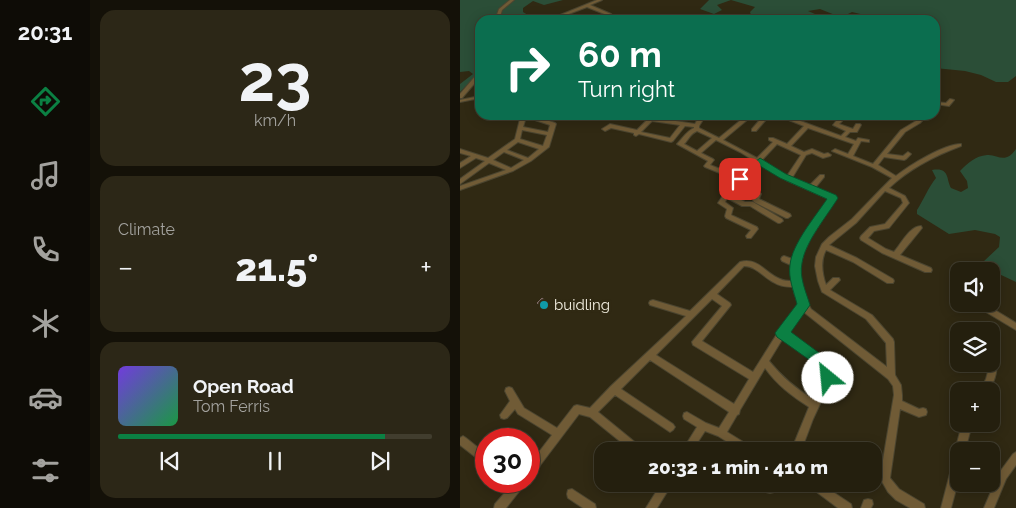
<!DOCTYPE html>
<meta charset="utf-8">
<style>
body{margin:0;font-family:Raleway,sans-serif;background:#2c2717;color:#f1f3f6;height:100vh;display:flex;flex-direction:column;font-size:19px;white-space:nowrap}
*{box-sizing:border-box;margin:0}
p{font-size:16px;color:#a3a29e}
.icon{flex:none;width:28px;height:28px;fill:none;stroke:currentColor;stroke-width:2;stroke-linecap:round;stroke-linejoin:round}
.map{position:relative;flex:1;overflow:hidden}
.drawer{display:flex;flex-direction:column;gap:10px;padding:10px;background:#141108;width:370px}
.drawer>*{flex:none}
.guide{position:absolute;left:15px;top:15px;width:465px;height:105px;border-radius:15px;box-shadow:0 2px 12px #0003,0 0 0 1px #413d2e;background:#0b6e4f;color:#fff;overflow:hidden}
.fabs{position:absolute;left:490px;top:262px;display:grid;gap:10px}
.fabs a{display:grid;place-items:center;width:50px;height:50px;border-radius:10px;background:#241f0e;box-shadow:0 2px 12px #0003,0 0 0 1px #413d2e;font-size:25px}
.speed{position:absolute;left:15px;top:428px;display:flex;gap:10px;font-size:25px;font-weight:700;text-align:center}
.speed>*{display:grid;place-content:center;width:65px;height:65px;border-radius:50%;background:#241f0e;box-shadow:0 2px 12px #0003,0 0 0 1px #413d2e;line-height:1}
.speed .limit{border:8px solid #d22;background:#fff;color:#111}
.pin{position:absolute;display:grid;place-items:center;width:42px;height:42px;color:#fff;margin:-21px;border-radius:10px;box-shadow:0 2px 8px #0006}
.me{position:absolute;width:55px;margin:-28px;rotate:332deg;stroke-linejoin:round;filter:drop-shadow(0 0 4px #0008)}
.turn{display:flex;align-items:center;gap:18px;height:105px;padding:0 20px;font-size:22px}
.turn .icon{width:65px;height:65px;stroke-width:2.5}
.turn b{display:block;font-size:35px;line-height:42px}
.big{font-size:38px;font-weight:800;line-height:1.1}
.drawer .tile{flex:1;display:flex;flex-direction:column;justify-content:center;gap:8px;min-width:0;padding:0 18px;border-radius:15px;background:#2c2717}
.drawer .dial{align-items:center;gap:0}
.dial b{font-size:65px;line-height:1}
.song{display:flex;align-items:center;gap:15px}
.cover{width:60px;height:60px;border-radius:8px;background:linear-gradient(135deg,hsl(260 70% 55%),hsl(140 70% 35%))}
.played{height:5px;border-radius:2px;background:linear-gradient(90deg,#0b8043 85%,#413d2e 85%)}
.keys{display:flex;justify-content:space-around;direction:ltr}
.heat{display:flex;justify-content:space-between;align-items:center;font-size:28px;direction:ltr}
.trip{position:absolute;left:134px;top:442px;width:288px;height:50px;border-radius:15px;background:#241f0e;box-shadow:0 2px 12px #0003,0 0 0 1px #413d2e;font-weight:800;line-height:50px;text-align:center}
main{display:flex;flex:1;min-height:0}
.tab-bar{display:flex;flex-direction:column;width:90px;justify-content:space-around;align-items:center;background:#0e0c06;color:#a3a29e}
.tab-bar .icon{width:35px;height:35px}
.tab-bar .selected{color:#0b8043}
.tab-bar b{font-size:22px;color:#f1f3f6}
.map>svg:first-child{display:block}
.green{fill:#2b4e37}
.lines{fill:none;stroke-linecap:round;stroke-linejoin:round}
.street-casing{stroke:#4b4530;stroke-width:2}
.street{fill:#705b36;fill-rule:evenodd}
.shaded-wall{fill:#402e25}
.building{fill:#67514f;stroke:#7d6a66}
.route{fill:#0b8043;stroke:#07532c}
.culture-dot{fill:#0f9aa8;stroke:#302913;stroke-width:2}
.labels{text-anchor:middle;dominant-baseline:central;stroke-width:5;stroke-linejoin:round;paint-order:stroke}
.poi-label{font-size:15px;fill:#f2eee0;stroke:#302913;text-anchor:start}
</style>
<main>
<nav class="tab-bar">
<b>20:31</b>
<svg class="icon selected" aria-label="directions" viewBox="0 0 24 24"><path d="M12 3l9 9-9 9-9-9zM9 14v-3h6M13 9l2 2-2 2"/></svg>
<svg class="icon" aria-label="music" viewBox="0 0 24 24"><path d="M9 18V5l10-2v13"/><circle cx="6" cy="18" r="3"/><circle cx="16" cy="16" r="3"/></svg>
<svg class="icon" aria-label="phone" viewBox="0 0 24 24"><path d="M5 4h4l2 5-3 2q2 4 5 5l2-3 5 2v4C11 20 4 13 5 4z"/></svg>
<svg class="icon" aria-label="climate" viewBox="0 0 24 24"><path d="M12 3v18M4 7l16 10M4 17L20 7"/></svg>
<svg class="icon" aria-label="car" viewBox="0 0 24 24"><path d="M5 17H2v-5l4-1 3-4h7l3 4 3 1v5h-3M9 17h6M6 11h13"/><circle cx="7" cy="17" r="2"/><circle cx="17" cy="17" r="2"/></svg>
<svg class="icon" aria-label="filters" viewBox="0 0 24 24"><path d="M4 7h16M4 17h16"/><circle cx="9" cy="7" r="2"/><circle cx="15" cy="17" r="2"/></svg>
</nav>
<section class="drawer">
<div class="tile dial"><b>23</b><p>km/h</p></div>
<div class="tile"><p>Climate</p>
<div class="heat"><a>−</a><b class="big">21.5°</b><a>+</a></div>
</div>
<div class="tile">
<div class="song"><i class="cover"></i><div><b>Open Road</b><p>Tom Ferris</p></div></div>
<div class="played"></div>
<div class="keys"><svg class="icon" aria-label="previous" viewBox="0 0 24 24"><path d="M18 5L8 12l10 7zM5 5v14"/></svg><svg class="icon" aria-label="pause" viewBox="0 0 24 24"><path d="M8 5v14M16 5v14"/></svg><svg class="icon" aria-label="next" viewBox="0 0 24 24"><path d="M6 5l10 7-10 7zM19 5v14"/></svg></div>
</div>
</section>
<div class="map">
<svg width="556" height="508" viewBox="0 0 556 508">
<rect width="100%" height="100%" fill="#302913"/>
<path class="green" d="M0 0H103L84 5 73 1 63 8V12L71 17 86 14 87 18 84 20H20V72L0 92V84L13 74 9 71 0 72Z
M249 0H556V76L548 82H536L521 75 505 71 475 68V20H413L417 18 392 12 386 15H375L360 9 348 11 369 20H288L291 15 290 12 295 7 271 0 257 5 262 10 254 14 240 9Z
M556 149V282L539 274 523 262 539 247 540 237 535 234 515 230 489 234 457 214V210C464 199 468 188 476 178L472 170C490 167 486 179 491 188L501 192 508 188 507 181 500 171C508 163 515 156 527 155 538 154 545 165 556 149Z"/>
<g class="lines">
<g class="street-casing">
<path id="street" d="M50 0H54L42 10 39 20H35L39 9Z
M137 0H142L130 5 151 14 152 15 150 17 158 20H152L146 18 145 17 147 15 127 7 93 20H88Z
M18 73H20V77L2 98H0V94Z
M20 96V98L0 102V100Z
M490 99 494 100 489 106 475 104V102L486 103Z
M61 115H71L95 123 96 124 89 147 71 161 53 171 0 190V186L46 170 29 163 0 184V179L25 161 16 158 0 168V163L11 156 0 153V149L28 158 55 139ZM66 117 90 125 88 132 63 127ZM62 130 87 135 83 146 60 139ZM58 142 79 149 68 158 47 150ZM44 152 64 160 51 168 33 160Z
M178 115H184L183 116 235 124 240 115H246L239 126V128L259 138 287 115H293L263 140 297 158 313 142 309 140V138H313L327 144 344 126 316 115H324L381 136 386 131 373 125 377 120 379 119 382 121 379 124 393 129 396 124H400L401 125 397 132H390L385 137 396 141 398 138 409 140V142L401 141 393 156 413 164 441 130 456 121 461 115H467L460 123 445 132 427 154 443 156 448 152 451 154 446 159 444 160 424 157 418 165 436 176C450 165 484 144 501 144V146C474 156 449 169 429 188L445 196 449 203 429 228 414 231 408 238 426 249 434 252C441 244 450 226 461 226L462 228C455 237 447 246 440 255L471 268 472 270 471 272H465L422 253 401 240 400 238 401 236 410 227 425 224 443 203 441 198 425 191 396 223 369 245 397 258 433 279 434 281 433 283H427L393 262 366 250C360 261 362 273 366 285L373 278H379L380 280 370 290 412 315 433 339 434 342 435 375 441 385 442 395V401L459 409 463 408 466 409 467 412 466 415 459 417 440 409 430 478 439 489 464 504 465 508H450L436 500 428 492 420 478 434 395 433 386 428 379 345 313 343 310 327 332 372 365 373 368 372 378 353 419 341 451H331L349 407C332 396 317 385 305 368L280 410 279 414 277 415 267 432 293 448 295 451H282L258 436 245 431 232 451H222L237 427 224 419 223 416 224 413 227 412 246 423 259 428 269 412 190 360 161 389 213 424 215 427 213 430 210 432 207 430 155 395 138 412 182 448 184 451H172L130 417 119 414 72 476 69 478V465L92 435 58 414 55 409 47 418 44 419 41 418 40 415 50 401 45 391 46 388 49 387 52 388 64 408 97 428 114 406 117 405 130 408 151 386 226 316 190 305 189 303 190 301 193 300 230 311 280 262C298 257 305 273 320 279 324 281 328 281 332 281L333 266 322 261 321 259 322 257 324 256 335 260C342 238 357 219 369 199L326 180 300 164 282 182 300 193 301 194 299 199 330 214 331 216 328 218H326L294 202 293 200 295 195 279 185 270 194 285 202H293L322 219 323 221 320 223H318L290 206H282L267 198 265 202 273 208 271 215 297 227 298 229 291 238H287L286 236 291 230 266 218 265 216 267 209 258 203 264 194 277 180 245 167 244 166 248 161 217 144C223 138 226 132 234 128V127L225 126 213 141 211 142 179 134 176 136 174 135V133L151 128 145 131 142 129 150 124 177 130 187 120 177 118 176 117ZM192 121 220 125 210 138 181 132ZM348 128 394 144 388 154 375 149 372 151 412 167 432 178 421 189 392 219 369 237 362 244 356 257 355 266 358 281 362 292 406 319 426 343 427 367 351 309 343 295 339 280 340 266 344 252 350 239 376 198 375 197 355 188 364 177V175H360L350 185 332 178 346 155 352 153 363 158 370 156 371 155 368 153 364 154 352 149 344 152 331 146ZM237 131 252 138 237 151 224 144C229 139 230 134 237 131ZM256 140 280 152 296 162 281 177 250 165 254 160 253 159 241 153ZM317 144 341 155 327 176 302 160ZM284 266C296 266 303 277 313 282 319 286 326 287 333 287L335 295 340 303 322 326 293 372 242 341 271 305 270 303 257 294ZM252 299 262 306 232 342 233 345 289 379 274 404 196 355ZM323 338 365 370 364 378 353 399C336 389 322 377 309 361Z
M304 115H310L296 131H292V129Z
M515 304H525L556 323V330L516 306Z
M533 363 536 364C538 373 533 383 529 391H520L526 379 530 364Z
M502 424H512L505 451H499V478L491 508H481L494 458 497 454 495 451Z
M3 436 6 438 26 454V465L23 463 0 445V438Z
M556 452V465L546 479 534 508H524L539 473 553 454Z
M55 481H67L65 484 46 508H34L35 504Z
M201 484H212L197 508H186Z
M307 484H318L314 492 310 493 306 492 305 488Z
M348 484H361L391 504 392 508H378L350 487Z
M112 489 135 504 136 508H123L108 498 107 494 108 490Z
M408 499 412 500 413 504 411 508H401L404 500Z"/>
</g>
<use href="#street" class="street"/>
</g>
<path class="shaded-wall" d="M88 303 90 305 84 310 83 308Z"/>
<path class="building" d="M82 298 88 303 83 308 77 303Z"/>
<path class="route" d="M300 158 326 174 376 195 378 198C367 216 345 242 342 263 339 277 346 292 350 305L331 332 374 364C377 370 376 376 373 383L368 385 363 383 361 378 362 371 358 366 317 337 315 333 337 304C334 292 328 278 330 265 332 244 355 217 367 199L320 178 300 166 284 181H277V177Z"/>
<circle class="culture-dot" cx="84" cy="305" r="5"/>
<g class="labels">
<g class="poi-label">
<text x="94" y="305">buidling</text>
</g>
</g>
</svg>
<div class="fabs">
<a><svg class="icon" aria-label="sound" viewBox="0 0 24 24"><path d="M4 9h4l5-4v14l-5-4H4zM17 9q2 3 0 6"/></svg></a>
<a><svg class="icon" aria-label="layers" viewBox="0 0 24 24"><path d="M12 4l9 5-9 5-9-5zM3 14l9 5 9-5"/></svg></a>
<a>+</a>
<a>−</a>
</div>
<div class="speed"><div class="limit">30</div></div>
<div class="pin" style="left:280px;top:179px;background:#d93025"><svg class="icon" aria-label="arrive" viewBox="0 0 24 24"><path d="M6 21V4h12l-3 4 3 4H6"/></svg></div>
<svg class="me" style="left:368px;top:378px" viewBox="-20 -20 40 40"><circle r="19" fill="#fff"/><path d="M0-13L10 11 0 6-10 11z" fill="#0b8043"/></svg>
<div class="trip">20:32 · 1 min · 410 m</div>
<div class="guide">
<div class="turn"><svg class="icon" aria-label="right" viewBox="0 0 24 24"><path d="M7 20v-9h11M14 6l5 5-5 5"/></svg><div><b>60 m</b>Turn right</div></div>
</div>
</div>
</main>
